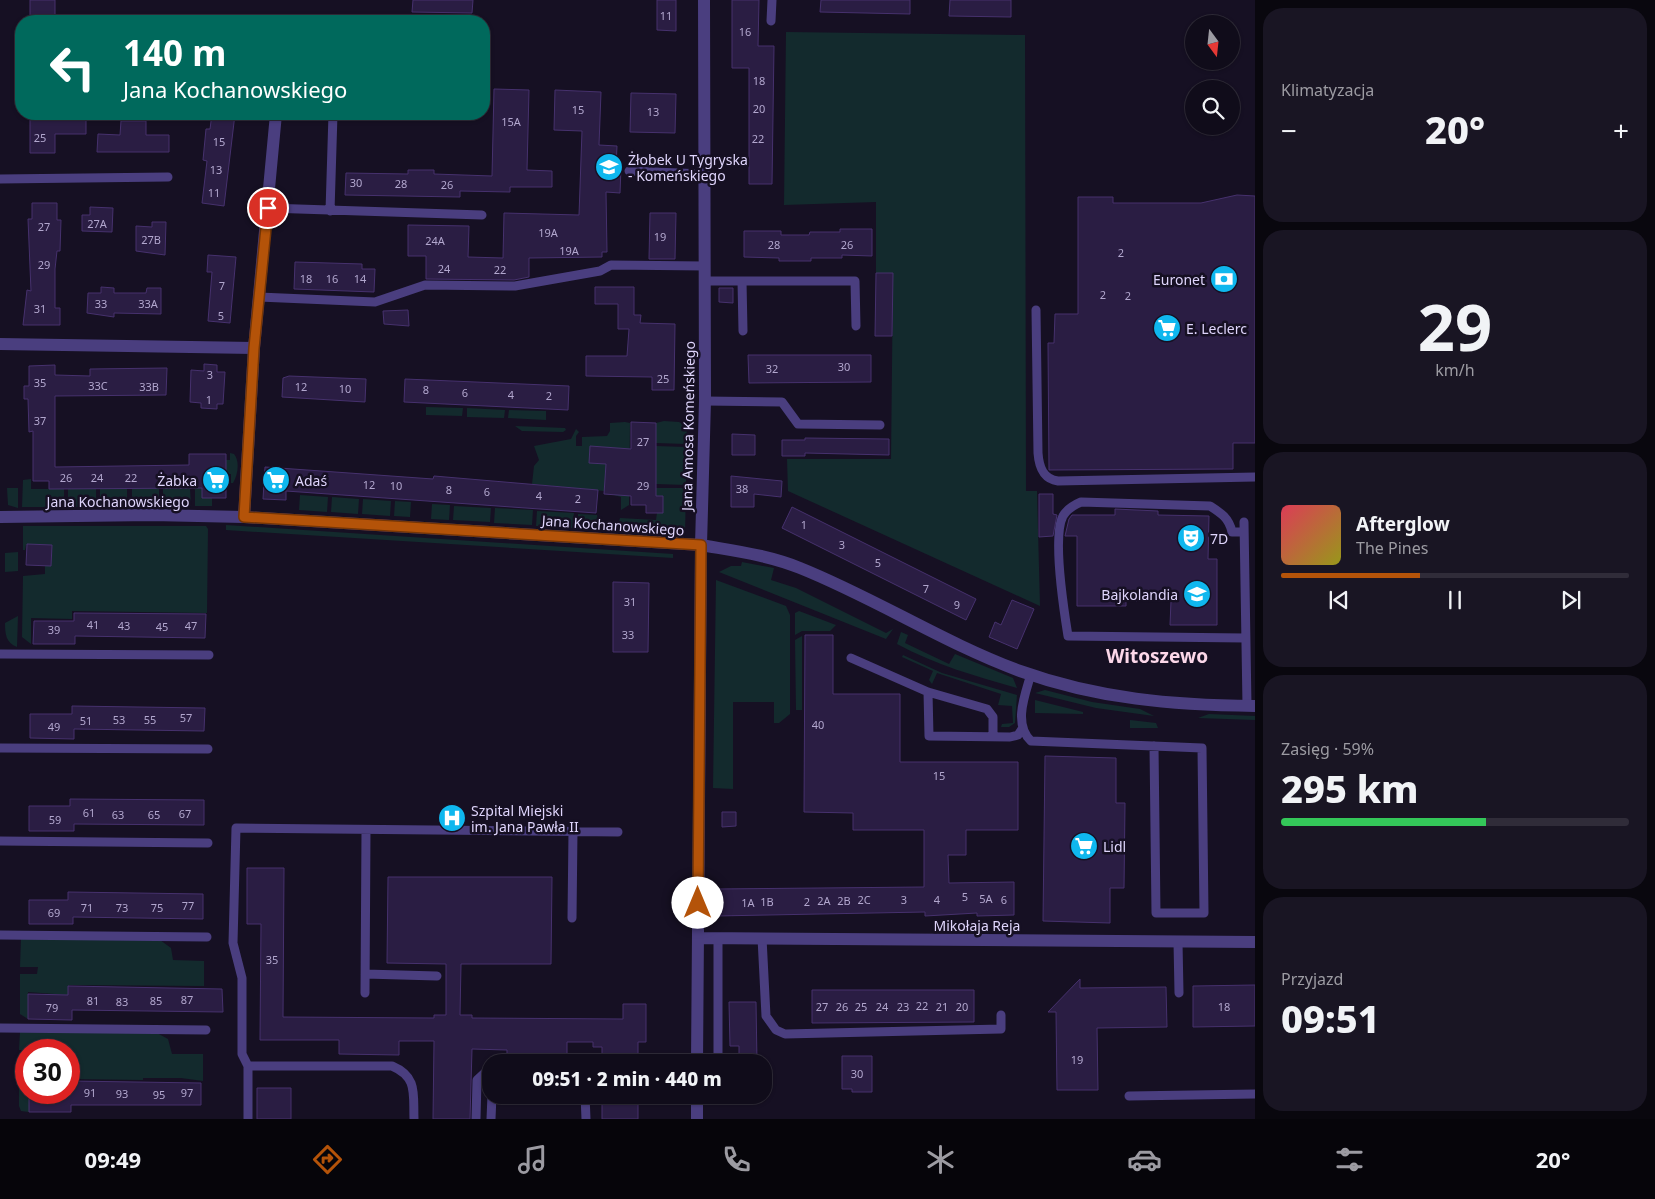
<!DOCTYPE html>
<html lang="pl">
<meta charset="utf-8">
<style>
body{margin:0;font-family:"Noto Sans",sans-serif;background:#191523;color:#f1f3f6;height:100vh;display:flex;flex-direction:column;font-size:19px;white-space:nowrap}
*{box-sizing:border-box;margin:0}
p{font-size:16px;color:#9c9ba2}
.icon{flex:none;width:28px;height:28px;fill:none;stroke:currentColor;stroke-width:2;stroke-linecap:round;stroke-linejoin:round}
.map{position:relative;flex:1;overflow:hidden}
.panel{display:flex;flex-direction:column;gap:8px;padding:8px;background:#09070e;width:400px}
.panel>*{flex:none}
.top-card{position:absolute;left:15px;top:15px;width:475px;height:105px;border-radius:20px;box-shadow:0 1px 4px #0004,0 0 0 1px #302c39;background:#00695c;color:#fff;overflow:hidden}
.needle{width:32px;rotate:165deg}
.tools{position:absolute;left:1185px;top:15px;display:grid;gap:10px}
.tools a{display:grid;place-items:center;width:55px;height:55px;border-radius:50%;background:#100c1a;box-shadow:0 1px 4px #0004,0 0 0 1px #302c39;font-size:25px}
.speed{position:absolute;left:15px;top:1039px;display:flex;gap:10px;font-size:25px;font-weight:700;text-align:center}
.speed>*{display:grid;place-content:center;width:65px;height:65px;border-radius:50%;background:#100c1a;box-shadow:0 1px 4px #0004,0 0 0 1px #302c39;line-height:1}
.speed .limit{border:8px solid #d22;background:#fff;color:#111}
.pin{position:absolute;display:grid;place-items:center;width:42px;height:42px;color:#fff;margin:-21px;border:2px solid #fff;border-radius:50%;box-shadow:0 1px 5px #0007}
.me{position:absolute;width:55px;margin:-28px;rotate:0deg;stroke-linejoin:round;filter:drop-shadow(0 0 4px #0008)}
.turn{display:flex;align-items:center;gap:18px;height:105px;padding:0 25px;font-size:22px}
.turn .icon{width:65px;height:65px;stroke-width:2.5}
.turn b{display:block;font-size:35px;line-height:42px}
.big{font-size:38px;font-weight:800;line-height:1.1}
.panel .tile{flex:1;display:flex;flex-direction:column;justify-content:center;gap:8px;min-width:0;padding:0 18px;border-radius:20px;background:#191523}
.panel .dial{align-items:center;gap:0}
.dial b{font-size:65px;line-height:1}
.song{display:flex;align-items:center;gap:15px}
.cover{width:60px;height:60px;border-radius:8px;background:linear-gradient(135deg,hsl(350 70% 55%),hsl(60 70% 35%))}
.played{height:5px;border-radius:2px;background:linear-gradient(90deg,#b45309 40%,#302c39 40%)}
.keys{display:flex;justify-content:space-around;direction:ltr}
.heat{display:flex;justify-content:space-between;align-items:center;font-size:28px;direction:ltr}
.charge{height:8px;border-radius:4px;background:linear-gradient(90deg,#34c759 59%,#302c39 0)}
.trip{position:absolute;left:482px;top:1054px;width:290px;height:50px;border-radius:20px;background:#100c1a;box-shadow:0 1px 4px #0004,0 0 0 1px #302c39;font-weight:800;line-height:50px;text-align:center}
.menu{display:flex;height:80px;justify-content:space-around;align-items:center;background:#06050a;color:#9c9ba2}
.menu .icon{width:35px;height:35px}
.menu .on{color:#b45309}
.menu b{font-size:22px;color:#f1f3f6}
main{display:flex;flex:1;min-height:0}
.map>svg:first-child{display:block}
.green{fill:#132a2d}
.building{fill:#2a1d43;stroke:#46316d}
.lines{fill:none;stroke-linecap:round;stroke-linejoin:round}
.service{stroke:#4a3e7f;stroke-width:9}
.minor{stroke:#4a3e7f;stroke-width:12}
.route-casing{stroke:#753606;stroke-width:12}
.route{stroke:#b45309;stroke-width:9}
.labels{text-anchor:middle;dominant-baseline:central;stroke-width:5;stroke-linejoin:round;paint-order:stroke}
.number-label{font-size:11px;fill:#b2a7ce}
.poi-label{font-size:14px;fill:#dfd5fc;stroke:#161023;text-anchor:start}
.street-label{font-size:14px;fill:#dfd5fc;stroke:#161023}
.district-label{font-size:19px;font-weight:bold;fill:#fcd7e9;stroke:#161023}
</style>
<main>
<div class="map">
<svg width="1255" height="1119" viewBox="0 0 1255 1119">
<rect width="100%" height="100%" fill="#161023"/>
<path class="green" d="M786 32 1025 35 1026 491H1037L1040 606 788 491 787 459H891L893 273H876V202L784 205Z
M426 407 463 408 462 416 426 415Z
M467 408 505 410 504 418 467 417Z
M509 410 546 411V420L508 418Z
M664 421 679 422 687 427 686 444 656 443V423Z
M625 422 630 423 629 505 621 510V497L614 495V478L604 491 532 484 534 466 539 460 534 446 571 439 576 429 579 432 576 436V446H582V437L607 436 610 431V423Z
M515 426 565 428 566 430 563 432 522 431Z
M656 446 686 447V485L656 484Z
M230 453 234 454C240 461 238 475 233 483H231V474H226V460H230Z
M31 479V489H64V507H22L23 480Z
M7 488H18V508L8 505Z
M159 488V506H132V489Z
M163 488H190L191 506H163Z
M195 488H202L212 498V506H195Z
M656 488H686L685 534 679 536 616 531 620 518 656 520 657 513H663V497L656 496Z
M68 489H96V507H68Z
M100 489H127V507H100Z
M300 495 328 497 327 512 299 510Z
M332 497 359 499 358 514 331 512Z
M363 499 391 501 390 516 362 514Z
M395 501 411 502 410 517 394 516Z
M432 504 450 505 449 520 431 519Z
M454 506 491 508 490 522 453 520Z
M495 508 533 510 532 525 494 523Z
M537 511 574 513 573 528 536 526Z
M578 514 597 515 600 530 577 529Z
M226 525 673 554V558L226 530Z
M23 526H206L208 529 207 613 72 611V619L31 618V644L22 637 23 576 45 574V566H51L52 546 26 545 25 550H23Z
M18 552V571L5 572V553Z
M742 562 774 568 771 580 796 588 886 633 893 629 886 639 719 572 731 566H741Z
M716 580 786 606 790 615V714L779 723H774V702H733V789L713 788Z
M799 611 836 625 830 631H802L795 635V613Z
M18 616 17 647C6 643 5 634 5 623Z
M901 632 908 635 905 643 949 664 955 654 1013 678 1017 688C975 676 936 665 897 644Z
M802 636V710H796L795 640Z
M903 655 942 673 1017 695 1015 723 1009 727H1001L1002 724 1013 723 1012 706 998 705 1001 694 937 673 932 684 929 680 933 671 902 657Z
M1045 690 1092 702 1140 709 1154 716 1096 708 1035 693Z
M1035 700 1083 712V714L1035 713Z
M1209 714 1255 716V720L1198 718Z
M1130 720 1156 723 1158 728H1130Z
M21 938 160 940 171 948 173 960 204 961V986L69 985 68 995 28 992V1019L20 1014V974H37L38 967H20Z
M20 1032 157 1033 168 1039 172 1054H203V1081L181 1078H143V1080L70 1079 69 1084V1050H37V1044L30 1043 29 1046 25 1047 27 1050H19Z
M26 1058V1092L29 1093V1112L21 1111 19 1106V1059Z"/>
<path class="building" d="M30 0H55V21H30Z
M413 0H473L472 13 412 12Z
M657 0H676V31L657 30Z
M732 0H759L758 46H774L772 184H749V68H732Z
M821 0H910V14L820 12Z
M950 0H1011V17L949 16Z
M494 89 529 90 527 170 552 171V187H510V192L460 191V197L345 195 346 173 408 174V170H434V174L492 176Z
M555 90 601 92 599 145 617 146 616 167H621L620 193 606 192 607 252H602V257L529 258V277L514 280 426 279V256H408V225L469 226 468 257 503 258 504 213 579 215 582 131 554 130Z
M631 93 676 94 675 133 630 132Z
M30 114H76V117H86V134H55V153H30Z
M212 114H235L224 206 202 203 207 161 203 160 206 129H210Z
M121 121H146V135H169V152H97L98 134 120 135Z
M1237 195 1255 196V443H1233V469L1049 470 1048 343H1054L1055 314H1078V197H1113V203H1201Z
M32 203H57V220H61L60 251H57L55 269V308H60V325H23L27 290 31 291 28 219H32Z
M90 207 113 208 112 232 82 231V215H90Z
M650 213H676L675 259H649Z
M152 222H166L165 255 136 251V226L152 227Z
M840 229H872V256L842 255V258H811V261H779V258L744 257V231H781V235H809L810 232H840Z
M208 255 236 257 230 323 208 321 212 272H207Z
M295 262 362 264V269H375L374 292 294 289Z
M876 273H893L892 336H875Z
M101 287 114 288V293H146L147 288H161V314L114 313V317L87 313 88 293H101Z
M595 287H634V315H641L640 323 675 324 674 390H652V377L586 376V356H627L629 329H618V304H595Z
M719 288H733V303L719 302Z
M408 310 409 326 384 324 383 311Z
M748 355H871V382L749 383Z
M204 364 217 365V372H225L223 404H217V409L201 408V403L190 402 191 370 204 371Z
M55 365V375L90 376V369L167 368 166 395 55 396V467L189 465V454H226V498H202V488L49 489V481H33V431L29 432 28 399H24V386H29V366Z
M289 376 366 379 365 402 282 397 283 378Z
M405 379 569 386 568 410 404 402Z
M631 422 656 423V496H663V513H646V505H631V496L604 494 606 464 589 463 590 446 631 449Z
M732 434 755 435V455H732Z
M805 438 889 439V455L805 453V456H782V440H805Z
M265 467 433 479 434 476 598 490 596 513 286 491V500L263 499Z
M731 476 782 481 781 497 754 494V507H731Z
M1039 494H1053V514L1057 515 1053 536 1039 537Z
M792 507 976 599 966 620 782 528Z
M1115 509 1158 511V515L1209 516 1208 559H1217V625H1170L1171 601H1126V606H1077V536H1065L1069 519 1072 515H1115Z
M27 544 52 545 51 566 26 565Z
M613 582 649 583 648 652H613Z
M1012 600 1034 609 1017 649 989 637 995 622 1001 625Z
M74 613 206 614 205 638 75 636V644H33L34 621H74Z
M805 635H833V694H900V762H1018V830H966V855H948L949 883 1014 882V915L977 916V913L925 916V912L716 916V889L924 887V830H853V813L804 812Z
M72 706 205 708 204 731 74 729V739L30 738V714H72Z
M1045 756 1116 758V803H1125L1124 888H1110V923L1043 921Z
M70 799 204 800V825L74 824V831H29V806H70Z
M722 812H736V826L722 827Z
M247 868H284L283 1017 434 1018V1015H446V964L387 963 388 877H552L551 964H461L460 1015H472V1018L623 1019V1004H646V1042H638V1062H602V1047H593V1042H567V1056L507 1055V1050L472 1049 470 1119H433L434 1041H399V1055L339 1054V1040H260L261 924H247Z
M68 892 203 894V919L73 917V924H29V900H68Z
M1080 979V988L1166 987 1167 1027 1097 1028 1098 1090H1057L1056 1012H1048Z
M1255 985V1026L1193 1027V986Z
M68 986 222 989 223 1012 72 1010V1020L28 1019V994L68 995Z
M812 990H974V1022L812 1023Z
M729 1002H756L757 1062H739V1046H730Z
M842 1056H872V1092H852V1089H842Z
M70 1081 201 1083V1105H71V1112H29V1092H69Z
M257 1088H291V1119H257Z
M602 1095H638V1119H602Z"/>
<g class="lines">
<path class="service" d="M102 19 259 21
M302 21H311
M771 21 772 0
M629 171 704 174
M0 179 168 177
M268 208 482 215
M330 211 333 114
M705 281H855L856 326
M742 281 743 331
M259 297 375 302 425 285 515 286 600 271 611 265 705 266
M1036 310 1038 453C1039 467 1043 479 1058 481L1255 477
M705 401 782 402 798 424 880 425
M1244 522 1247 706
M1244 532H1232C1229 518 1221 513 1210 506L1081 502C1074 505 1067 509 1063 516 1052 537 1064 611 1068 636L1245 638
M0 654 209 655
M851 658 928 692 987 709 993 717V737
M1031 674C1025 695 1013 724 1031 741L1202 748 1204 913H1156L1154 746
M928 692 929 736 1010 737 1018 735 1022 729
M0 748 208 749
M0 841 208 843
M572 918 573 831
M0 935 207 937
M718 938V1062
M762 938 766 1016 776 1030 785 1034 1001 1029V1015
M1178 942 1179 993
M365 974 437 976
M365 993 366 830
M0 1028 206 1030
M248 1066H392C418 1077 413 1094 414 1119
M585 1095 586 1119
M1129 1096 1255 1094
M697 1101 712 1095
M248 1119V1066L242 1054V978L233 943 236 828 618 832
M476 1119 477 1080 491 1067
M491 1119 492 1095"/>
<path class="minor" d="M0 344 254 348
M0 517 152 515 244 517 701 545C735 551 768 555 800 568 875 598 944 643 1020 671 1098 699 1173 705 1255 706
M244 517 254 348 276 114
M698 938 1255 942
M697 1062 701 545 705 401 704 0
M697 1119V1095"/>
</g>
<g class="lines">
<g class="route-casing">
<path id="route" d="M268 208 254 348 244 517 701 545 698 903"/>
</g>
<use href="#route" class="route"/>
</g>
<defs>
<g id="school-disc" transform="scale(1.4375)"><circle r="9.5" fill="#0fb7ee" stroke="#161023"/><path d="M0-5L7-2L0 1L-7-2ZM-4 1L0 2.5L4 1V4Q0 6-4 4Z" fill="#fff"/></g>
<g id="bank-disc" transform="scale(1.4375)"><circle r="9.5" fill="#0fb7ee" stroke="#161023"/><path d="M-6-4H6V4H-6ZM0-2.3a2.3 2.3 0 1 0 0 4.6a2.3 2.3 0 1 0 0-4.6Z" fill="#fff"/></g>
<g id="supermarket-disc" transform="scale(1.4375)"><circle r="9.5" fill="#0fb7ee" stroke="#161023"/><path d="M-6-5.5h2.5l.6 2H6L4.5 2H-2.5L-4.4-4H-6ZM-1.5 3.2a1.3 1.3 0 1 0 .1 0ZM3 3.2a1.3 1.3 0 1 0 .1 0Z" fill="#fff"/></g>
<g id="theatre-disc" transform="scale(1.4375)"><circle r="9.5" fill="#0fb7ee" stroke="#161023"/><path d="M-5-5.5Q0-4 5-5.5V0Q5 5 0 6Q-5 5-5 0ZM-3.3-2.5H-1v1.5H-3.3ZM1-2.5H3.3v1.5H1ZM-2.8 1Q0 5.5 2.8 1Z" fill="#fff"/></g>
<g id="hospital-disc" transform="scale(1.4375)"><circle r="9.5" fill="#0fb7ee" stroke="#161023"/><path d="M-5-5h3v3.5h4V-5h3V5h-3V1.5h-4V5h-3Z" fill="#fff"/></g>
</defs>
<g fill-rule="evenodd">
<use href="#school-disc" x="609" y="167"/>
<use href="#bank-disc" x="1224" y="279"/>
<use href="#supermarket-disc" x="1167" y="328"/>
<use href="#supermarket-disc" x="216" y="480"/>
<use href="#supermarket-disc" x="276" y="480"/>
<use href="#theatre-disc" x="1191" y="538"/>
<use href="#school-disc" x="1197" y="594"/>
<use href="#hospital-disc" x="452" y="818"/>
<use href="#supermarket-disc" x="1084" y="846"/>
</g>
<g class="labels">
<g class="number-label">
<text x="666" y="15">11</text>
<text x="745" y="31">16</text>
<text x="759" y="80">18</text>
<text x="759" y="108">20</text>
<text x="578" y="109">15</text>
<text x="653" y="111">13</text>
<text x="511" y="121">15A</text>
<text x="40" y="137">25</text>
<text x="758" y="138">22</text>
<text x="219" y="141">15</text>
<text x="216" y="169">13</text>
<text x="356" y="182">30</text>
<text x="401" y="183">28</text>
<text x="447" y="184">26</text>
<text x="214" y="192">11</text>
<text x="97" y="223">27A</text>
<text x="44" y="226">27</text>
<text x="548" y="232">19A</text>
<text x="660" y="236">19</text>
<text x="151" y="239">27B</text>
<text x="435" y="240">24A</text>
<text x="774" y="244">28</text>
<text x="847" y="244">26</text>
<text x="569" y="250">19A</text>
<text x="1121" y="252">2</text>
<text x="44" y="264">29</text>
<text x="444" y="268">24</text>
<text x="500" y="269">22</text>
<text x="306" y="278">18</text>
<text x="332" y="278">16</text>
<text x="360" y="278">14</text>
<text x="222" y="285">7</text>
<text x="1103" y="294">2</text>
<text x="1128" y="295">2</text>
<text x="101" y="303">33</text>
<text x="148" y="303">33A</text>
<text x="40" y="308">31</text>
<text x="221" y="315">5</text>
<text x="844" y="366">30</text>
<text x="772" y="368">32</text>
<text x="210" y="374">3</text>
<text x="663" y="378">25</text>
<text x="40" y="382">35</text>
<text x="98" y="385">33C</text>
<text x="149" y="386">33B</text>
<text x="301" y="386">12</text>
<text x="345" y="388">10</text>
<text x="426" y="389">8</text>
<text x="465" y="392">6</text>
<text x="511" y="394">4</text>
<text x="549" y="395">2</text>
<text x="209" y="399">1</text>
<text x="40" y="420">37</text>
<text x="643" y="441">27</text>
<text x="66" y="477">26</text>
<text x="97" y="477">24</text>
<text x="131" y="477">22</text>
<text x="369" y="484">12</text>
<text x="396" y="485">10</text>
<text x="643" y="485">29</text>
<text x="742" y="488">38</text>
<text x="449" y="489">8</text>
<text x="487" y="491">6</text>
<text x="539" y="495">4</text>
<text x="578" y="498">2</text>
<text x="804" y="524">1</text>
<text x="842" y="544">3</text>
<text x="878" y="562">5</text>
<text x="926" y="588">7</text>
<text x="630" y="601">31</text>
<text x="957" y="604">9</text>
<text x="93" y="624">41</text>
<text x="124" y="625">43</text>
<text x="191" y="625">47</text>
<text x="162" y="626">45</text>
<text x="54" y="629">39</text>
<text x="628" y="634">33</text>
<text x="186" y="717">57</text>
<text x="119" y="719">53</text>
<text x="150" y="719">55</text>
<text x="86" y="720">51</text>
<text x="818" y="724">40</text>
<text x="54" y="726">49</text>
<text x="939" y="775">15</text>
<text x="89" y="812">61</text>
<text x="185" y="813">67</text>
<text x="118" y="814">63</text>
<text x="154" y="814">65</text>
<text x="55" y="819">59</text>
<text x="965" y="896">5</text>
<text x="986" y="898">5A</text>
<text x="864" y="899">2C</text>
<text x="904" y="899">3</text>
<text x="937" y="899">4</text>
<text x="1004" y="899">6</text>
<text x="824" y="900">2A</text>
<text x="844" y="900">2B</text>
<text x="767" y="901">1B</text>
<text x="807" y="901">2</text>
<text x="748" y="902">1A</text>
<text x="188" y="905">77</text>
<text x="87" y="907">71</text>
<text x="122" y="907">73</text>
<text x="157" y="907">75</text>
<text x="54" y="912">69</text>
<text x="272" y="959">35</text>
<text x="187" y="999">87</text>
<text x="93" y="1000">81</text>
<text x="156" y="1000">85</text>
<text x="122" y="1001">83</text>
<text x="922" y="1005">22</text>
<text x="822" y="1006">27</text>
<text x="842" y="1006">26</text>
<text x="861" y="1006">25</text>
<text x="882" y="1006">24</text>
<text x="903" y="1006">23</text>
<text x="942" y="1006">21</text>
<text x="962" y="1006">20</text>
<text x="1224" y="1006">18</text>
<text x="52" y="1007">79</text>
<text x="1077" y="1059">19</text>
<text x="857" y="1073">30</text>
<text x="90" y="1092">91</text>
<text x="187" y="1092">97</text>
<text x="122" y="1093">93</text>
<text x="159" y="1094">95</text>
</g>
<g class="poi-label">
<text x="628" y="159">Żłobek U Tygryska<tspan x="628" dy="16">- Komeńskiego</tspan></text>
<text x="1205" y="279" text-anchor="end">Euronet</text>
<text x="1186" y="328">E. Leclerc</text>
<text x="197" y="480" text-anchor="end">Żabka</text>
<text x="295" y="480">Adaś</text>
<text x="1210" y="538">7D</text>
<text x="1178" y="594" text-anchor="end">Bajkolandia</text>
<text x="471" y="810">Szpital Miejski<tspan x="471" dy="16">im. Jana Pawła II</tspan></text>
<text x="1103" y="846">Lidl</text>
</g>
<g class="street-label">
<text transform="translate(688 426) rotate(-89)">Jana Amosa Komeńskiego</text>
<text x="118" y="501">Jana Kochanowskiego</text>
<text transform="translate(613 525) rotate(4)">Jana Kochanowskiego</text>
<text x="977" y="925">Mikołaja Reja</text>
</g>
<g class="district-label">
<text x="1157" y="656">Witoszewo</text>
</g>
</g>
</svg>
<div class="tools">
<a><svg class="needle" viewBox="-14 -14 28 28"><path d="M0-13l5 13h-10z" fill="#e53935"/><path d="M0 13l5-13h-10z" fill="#9c9ba2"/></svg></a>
<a><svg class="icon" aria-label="search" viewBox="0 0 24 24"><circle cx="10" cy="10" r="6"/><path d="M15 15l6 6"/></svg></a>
</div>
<div class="speed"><div class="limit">30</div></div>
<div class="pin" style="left:268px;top:208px;background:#d93025"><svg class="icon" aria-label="arrive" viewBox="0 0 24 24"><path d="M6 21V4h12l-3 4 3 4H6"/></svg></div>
<svg class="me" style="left:698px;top:903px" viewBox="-20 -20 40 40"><circle r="19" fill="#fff"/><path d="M0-13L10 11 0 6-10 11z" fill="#b45309"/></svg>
<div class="trip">09:51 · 2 min · 440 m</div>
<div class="top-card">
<div class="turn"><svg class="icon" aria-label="left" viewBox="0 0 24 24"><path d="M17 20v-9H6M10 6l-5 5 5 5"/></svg><div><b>140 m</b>Jana Kochanowskiego</div></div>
</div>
</div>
<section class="panel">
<div class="tile"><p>Klimatyzacja</p>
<div class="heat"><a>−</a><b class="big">20°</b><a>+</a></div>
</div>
<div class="tile dial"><b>29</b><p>km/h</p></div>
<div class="tile">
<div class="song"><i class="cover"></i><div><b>Afterglow</b><p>The Pines</p></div></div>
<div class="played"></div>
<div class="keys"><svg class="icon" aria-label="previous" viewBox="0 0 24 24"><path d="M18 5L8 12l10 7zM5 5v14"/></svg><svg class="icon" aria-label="pause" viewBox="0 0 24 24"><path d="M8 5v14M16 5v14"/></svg><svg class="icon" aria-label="next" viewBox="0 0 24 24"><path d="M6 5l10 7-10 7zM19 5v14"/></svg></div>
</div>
<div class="tile"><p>Zasięg · 59%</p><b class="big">295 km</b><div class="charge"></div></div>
<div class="tile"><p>Przyjazd</p><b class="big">09:51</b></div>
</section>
</main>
<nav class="menu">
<b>09:49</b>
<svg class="icon on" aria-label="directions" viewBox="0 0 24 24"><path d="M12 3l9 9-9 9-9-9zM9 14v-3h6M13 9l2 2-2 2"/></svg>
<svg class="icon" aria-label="music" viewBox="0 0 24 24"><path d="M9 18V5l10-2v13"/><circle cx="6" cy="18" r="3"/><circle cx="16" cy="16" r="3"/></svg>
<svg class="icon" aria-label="phone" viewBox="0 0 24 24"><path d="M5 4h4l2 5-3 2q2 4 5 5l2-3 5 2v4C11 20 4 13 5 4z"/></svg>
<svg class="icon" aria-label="climate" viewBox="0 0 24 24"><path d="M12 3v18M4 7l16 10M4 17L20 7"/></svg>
<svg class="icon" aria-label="car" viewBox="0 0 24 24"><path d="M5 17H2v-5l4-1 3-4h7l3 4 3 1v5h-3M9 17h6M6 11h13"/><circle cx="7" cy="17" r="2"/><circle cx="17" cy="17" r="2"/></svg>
<svg class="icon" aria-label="filters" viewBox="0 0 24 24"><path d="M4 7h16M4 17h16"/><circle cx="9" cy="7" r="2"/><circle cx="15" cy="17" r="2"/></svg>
<b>20°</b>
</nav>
